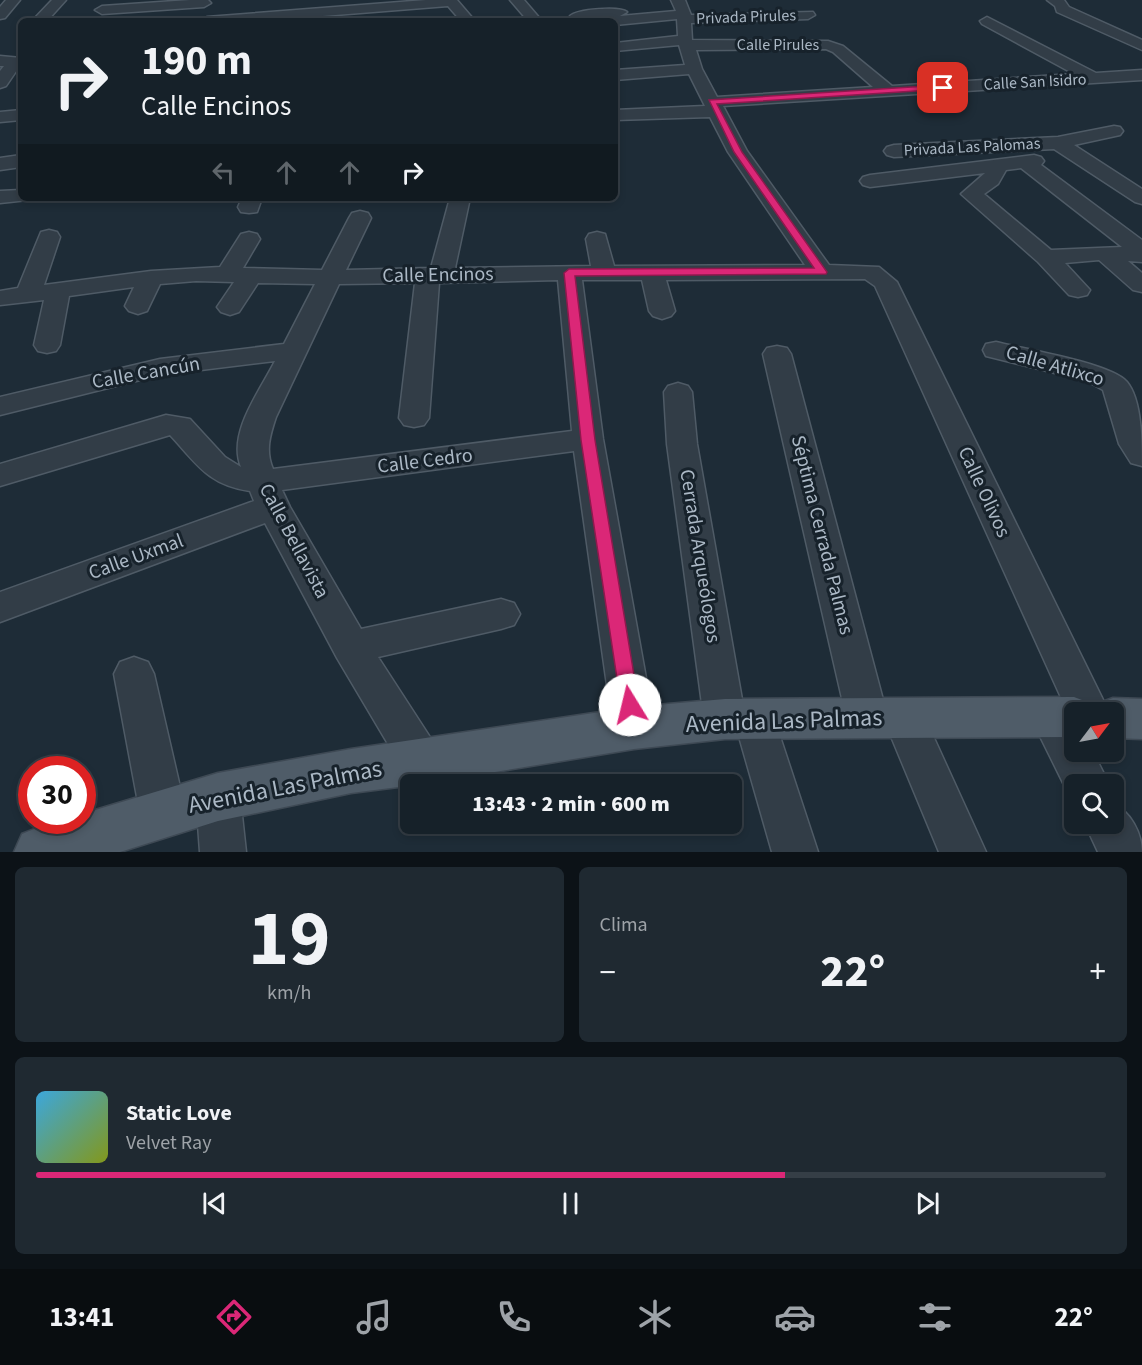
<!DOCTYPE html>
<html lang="es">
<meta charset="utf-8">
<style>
body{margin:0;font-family:"Source Sans 3",sans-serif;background:#1f2931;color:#f1f3f6;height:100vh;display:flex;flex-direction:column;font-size:22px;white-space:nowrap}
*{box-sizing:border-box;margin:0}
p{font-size:20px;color:#9ea3a8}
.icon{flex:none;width:33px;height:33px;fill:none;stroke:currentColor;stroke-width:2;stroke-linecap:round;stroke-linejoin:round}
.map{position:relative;height:852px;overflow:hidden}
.drawer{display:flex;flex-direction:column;gap:15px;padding:15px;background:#0c1217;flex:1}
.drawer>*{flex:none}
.guide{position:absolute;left:18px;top:18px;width:600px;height:183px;border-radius:9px;box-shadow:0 3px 9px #0003,0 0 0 2px #353e46;background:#162129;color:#f1f3f6;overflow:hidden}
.needle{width:39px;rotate:58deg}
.buttons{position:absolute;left:1064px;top:702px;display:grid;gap:12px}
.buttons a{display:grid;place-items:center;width:60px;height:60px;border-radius:9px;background:#162129;box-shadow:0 3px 9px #0003,0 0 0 2px #353e46;font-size:30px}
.speed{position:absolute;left:18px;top:756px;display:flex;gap:12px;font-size:30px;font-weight:700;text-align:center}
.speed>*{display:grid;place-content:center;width:78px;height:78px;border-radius:50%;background:#162129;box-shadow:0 3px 9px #0003,0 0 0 2px #353e46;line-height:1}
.speed .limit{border:9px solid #d22;background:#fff;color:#111}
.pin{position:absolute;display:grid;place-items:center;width:51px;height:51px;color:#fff;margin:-26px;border-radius:12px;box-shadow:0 3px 9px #0006}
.me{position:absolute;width:66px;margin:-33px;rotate:351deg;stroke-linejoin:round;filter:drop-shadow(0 0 4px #0008)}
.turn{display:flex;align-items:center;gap:21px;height:126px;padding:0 24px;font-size:27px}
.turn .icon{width:78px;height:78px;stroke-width:2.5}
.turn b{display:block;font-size:42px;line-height:51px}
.lanes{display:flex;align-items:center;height:57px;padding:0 24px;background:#0003;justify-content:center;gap:30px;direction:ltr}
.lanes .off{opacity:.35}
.big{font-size:45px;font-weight:800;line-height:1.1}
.drawer .tile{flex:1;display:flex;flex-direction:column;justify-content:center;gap:9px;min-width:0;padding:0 21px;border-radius:9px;background:#1f2931}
.drawer .dial{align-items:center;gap:0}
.dial b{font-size:78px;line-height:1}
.song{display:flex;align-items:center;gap:18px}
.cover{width:72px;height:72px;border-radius:9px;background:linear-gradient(135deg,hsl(200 70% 55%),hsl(70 70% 35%))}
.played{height:6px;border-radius:3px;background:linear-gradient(90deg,#db2777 70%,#353e46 70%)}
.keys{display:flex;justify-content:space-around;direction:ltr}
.heat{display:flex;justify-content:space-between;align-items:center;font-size:33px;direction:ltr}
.drawer .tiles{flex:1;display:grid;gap:15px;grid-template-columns:1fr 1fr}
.tile:last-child{grid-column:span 2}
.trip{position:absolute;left:400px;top:774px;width:342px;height:60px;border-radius:9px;background:#162129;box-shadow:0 3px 9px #0003,0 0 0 2px #353e46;font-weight:800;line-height:60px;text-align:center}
.menu{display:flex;height:96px;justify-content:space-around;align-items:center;background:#090d10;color:#9ea3a8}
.menu .icon{width:42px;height:42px}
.menu .selected{color:#db2777}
.menu b{font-size:27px;color:#f1f3f6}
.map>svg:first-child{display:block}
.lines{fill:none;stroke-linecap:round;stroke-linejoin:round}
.minor-casing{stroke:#4f5b66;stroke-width:3}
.major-casing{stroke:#3e4954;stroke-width:3}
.minor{fill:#323d47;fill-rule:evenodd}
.major{fill:#4f5c68;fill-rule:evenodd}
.route{fill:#db2777;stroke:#8e194d;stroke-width:1.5}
.labels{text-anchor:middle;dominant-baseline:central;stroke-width:6;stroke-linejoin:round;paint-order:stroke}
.far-street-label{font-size:16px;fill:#abb8c5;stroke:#17222b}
.street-label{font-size:20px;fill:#abb8c5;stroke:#17222b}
.near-street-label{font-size:24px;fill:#abb8c5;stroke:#17222b}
</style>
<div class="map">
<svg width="1142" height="852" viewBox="0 0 1142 852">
<rect width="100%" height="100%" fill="#1e2c37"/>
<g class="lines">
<g class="minor-casing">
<path id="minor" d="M6 0H20L5 18 0 19V7Z
M52 0H66L47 21H32Z
M190 0H208L211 3 204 7 102 14 95 10 102 6Z
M426 0H457L475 21H461L448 6 260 21H200L207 17Z
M510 0H524L542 21H528Z
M671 0H685L691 15 813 12 815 15 808 19 691 23 692 40 828 41 843 46 892 86 1074 74 982 24 980 21 987 17 1096 73 1142 70V80L723 106 747 151 829 265 879 267 897 282 1109 712H1074V752H1093L1109 784H1074V800L1071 799 1030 716 1036 703 1051 698 1063 702 875 286 865 279 666 280 675 311 671 316 662 319 653 316 649 311 642 280H582L603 439 655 728 649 741 634 747 619 741 613 728 574 451 282 490 290 507 361 629 501 599 514 603 520 614 514 625 501 629 378 657 437 748 444 762 437 776 422 782 407 776 337 658 265 523 0 622V592L254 501 250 491C208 485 197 464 170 435L0 486V464L166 415 190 419 225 457 241 467C227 433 260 391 275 361L160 375 0 415V397L160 359 284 344 315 284 258 283 239 312 230 315 221 312 217 307 234 282 196 281 160 284 147 311 138 314 129 311 125 306 134 287 69 296 60 345 56 351 47 353 38 351 34 345 44 300 0 305V291L18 288 41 232 49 230 57 232 60 237 44 285 151 271 220 267 241 234 249 232 257 234 260 239 243 268 322 270 349 218 352 213 360 211 368 213 371 218 346 270 431 268 450 198H470L455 268 591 266 586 239 589 234 597 232 605 234 614 266 805 265 728 152 710 117 615 120V110L705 106 689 74 615 80V70L685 65 679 45 615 51V43L678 36 677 19 615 25V21H605L612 17 577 20 570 16C577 9 620 6 627 12L620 16 676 11ZM826 49 833 52 873 87 717 97 702 69 696 50ZM558 280 572 431 273 469C265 451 270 435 276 417L339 284 415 283 399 418 404 425 414 427 424 425 429 418 439 283Z
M1047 0H1064L1069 7 1142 40V50L1057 12 1055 6Z
M0 56 21 58V64L6 86 0 88V71L4 66H0Z
M21 110V120L0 122V112Z
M1114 126 1120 127 1123 131 1120 135 1074 145 1142 189V204L1135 202 1054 149 894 157 887 155 884 151 887 147 894 145 1058 137Z
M21 155V167L0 170V158Z
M1034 155 1041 157 1044 161 1041 165 1142 240V262L1128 261 1142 273V292L1133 290 1099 260 1065 263 1090 290 1087 295 1078 297 1069 295 1038 262 961 194 985 173 870 187 863 185 860 181 863 177 870 175ZM1021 168 1122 247 1051 250 984 194 998 184 1006 170Z
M21 190V198H30L28 200 0 203V191Z
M242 198H262L257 212 249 213 241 212 238 207Z
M996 342C1023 349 1111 363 1127 382 1142 400 1142 443 1142 466L1131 463 1119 444 1103 390 1087 381 986 356 983 350 986 344Z
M777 346 787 348 791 354 886 711 889 705 904 699 919 705 986 852H939L885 722 882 729 867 734 852 729 846 716 763 354 767 348Z
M678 383 688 386 692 392 697 444 743 705 755 700 770 706 818 852H772L738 733 725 738 710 732 704 719 667 444 664 392 668 386Z
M134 657 148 662 154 674 186 813 179 829 163 835 147 829 140 813 114 674 120 662Z
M218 776 234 782 240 797 246 852H200L196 797 202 782Z
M1113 804C1130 811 1142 833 1142 852H1098L1085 824H1113Z"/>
</g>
<g class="major-casing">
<path id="major" d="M1074 697 1090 703 1094 710 1097 704 1113 698 1142 699V739L1113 738V712H1074V737L725 739 634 749 422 784 351 793 218 821 120 852H14L22 834C43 825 60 820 82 820V814L218 773 351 749 634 707 725 699Z"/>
</g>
<use href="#minor" class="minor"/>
<use href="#major" class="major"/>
</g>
<path class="route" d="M943 85 946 86V89L717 104 742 152 827 272 826 274 575 276 595 440 639 705 637 711 630 714 624 711 621 705 581 440 564 273 569 269 814 268 734 152 709 100Z"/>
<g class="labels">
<g class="far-street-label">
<text transform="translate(746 17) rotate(-2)">Privada Pirules</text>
<text x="778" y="45">Calle Pirules</text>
<text transform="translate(1035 82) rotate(-3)">Calle San Isidro</text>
<text transform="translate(972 147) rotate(-3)">Privada Las Palomas</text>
</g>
<g class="street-label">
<text transform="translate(438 275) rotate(-1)">Calle Encinos</text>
<text transform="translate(1055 366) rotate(16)">Calle Atlixco</text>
<text transform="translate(146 373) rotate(-10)">Calle Cancún</text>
<text transform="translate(425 461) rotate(-7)">Calle Cedro</text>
<text transform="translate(984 492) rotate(65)">Calle Olivos</text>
<text transform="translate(822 535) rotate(76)">Séptima Cerrada Palmas</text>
<text transform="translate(294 541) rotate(62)">Calle Bellavista</text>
<text transform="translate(700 556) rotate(81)">Cerrada Arqueólogos</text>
<text transform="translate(136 557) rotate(-20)">Calle Uxmal</text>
</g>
<g class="near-street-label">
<text transform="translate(784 721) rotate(-2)">Avenida Las Palmas</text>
<text transform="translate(285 787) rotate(-11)">Avenida Las Palmas</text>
</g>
</g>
</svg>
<div class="buttons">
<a><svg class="needle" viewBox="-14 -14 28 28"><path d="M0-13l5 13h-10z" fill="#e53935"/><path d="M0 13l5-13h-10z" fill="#9ea3a8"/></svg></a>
<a><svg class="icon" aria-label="search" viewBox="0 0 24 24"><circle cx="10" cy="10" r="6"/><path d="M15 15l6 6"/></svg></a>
</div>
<div class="speed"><div class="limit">30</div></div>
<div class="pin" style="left:943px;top:88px;background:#d93025"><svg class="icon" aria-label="arrive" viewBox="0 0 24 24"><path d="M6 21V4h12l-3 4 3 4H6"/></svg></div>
<svg class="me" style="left:630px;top:705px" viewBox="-20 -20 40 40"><circle r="19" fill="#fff"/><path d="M0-13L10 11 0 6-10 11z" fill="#db2777"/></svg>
<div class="trip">13:43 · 2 min · 600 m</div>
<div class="guide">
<div class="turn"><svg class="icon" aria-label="right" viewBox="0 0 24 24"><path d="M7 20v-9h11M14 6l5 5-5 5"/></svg><div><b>190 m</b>Calle Encinos</div></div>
<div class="lanes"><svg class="icon off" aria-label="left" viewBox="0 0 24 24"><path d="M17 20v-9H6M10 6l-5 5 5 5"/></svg><svg class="icon off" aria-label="ahead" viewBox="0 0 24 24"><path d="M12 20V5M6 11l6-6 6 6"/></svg><svg class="icon off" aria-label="ahead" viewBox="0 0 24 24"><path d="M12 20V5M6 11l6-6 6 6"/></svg><svg class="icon" aria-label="right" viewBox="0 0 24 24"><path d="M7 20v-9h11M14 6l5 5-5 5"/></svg></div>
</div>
</div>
<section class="drawer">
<div class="tiles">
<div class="tile dial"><b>19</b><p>km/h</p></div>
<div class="tile"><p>Clima</p>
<div class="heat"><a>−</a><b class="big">22°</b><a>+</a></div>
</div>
<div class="tile">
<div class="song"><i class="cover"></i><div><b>Static Love</b><p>Velvet Ray</p></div></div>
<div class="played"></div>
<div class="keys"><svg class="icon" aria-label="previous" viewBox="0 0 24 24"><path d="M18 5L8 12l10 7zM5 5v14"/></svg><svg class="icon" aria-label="pause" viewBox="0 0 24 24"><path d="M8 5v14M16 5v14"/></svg><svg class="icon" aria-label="next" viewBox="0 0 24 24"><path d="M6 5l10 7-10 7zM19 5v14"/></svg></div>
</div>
</div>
</section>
<nav class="menu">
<b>13:41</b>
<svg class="icon selected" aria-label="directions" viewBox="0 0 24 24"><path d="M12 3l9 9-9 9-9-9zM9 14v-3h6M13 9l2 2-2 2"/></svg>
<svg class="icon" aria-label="music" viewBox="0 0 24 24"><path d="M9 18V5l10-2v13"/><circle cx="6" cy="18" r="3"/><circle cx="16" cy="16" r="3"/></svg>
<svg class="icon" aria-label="phone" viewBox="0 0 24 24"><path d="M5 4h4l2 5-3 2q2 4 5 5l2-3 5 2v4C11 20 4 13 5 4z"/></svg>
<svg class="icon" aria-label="climate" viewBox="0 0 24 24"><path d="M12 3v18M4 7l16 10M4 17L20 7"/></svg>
<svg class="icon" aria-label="car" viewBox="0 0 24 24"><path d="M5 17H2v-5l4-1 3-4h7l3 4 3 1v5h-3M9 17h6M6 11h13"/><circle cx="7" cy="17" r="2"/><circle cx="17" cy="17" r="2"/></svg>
<svg class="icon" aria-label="filters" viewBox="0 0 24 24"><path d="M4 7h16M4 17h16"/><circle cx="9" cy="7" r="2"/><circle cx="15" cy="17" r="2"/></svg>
<b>22°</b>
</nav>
